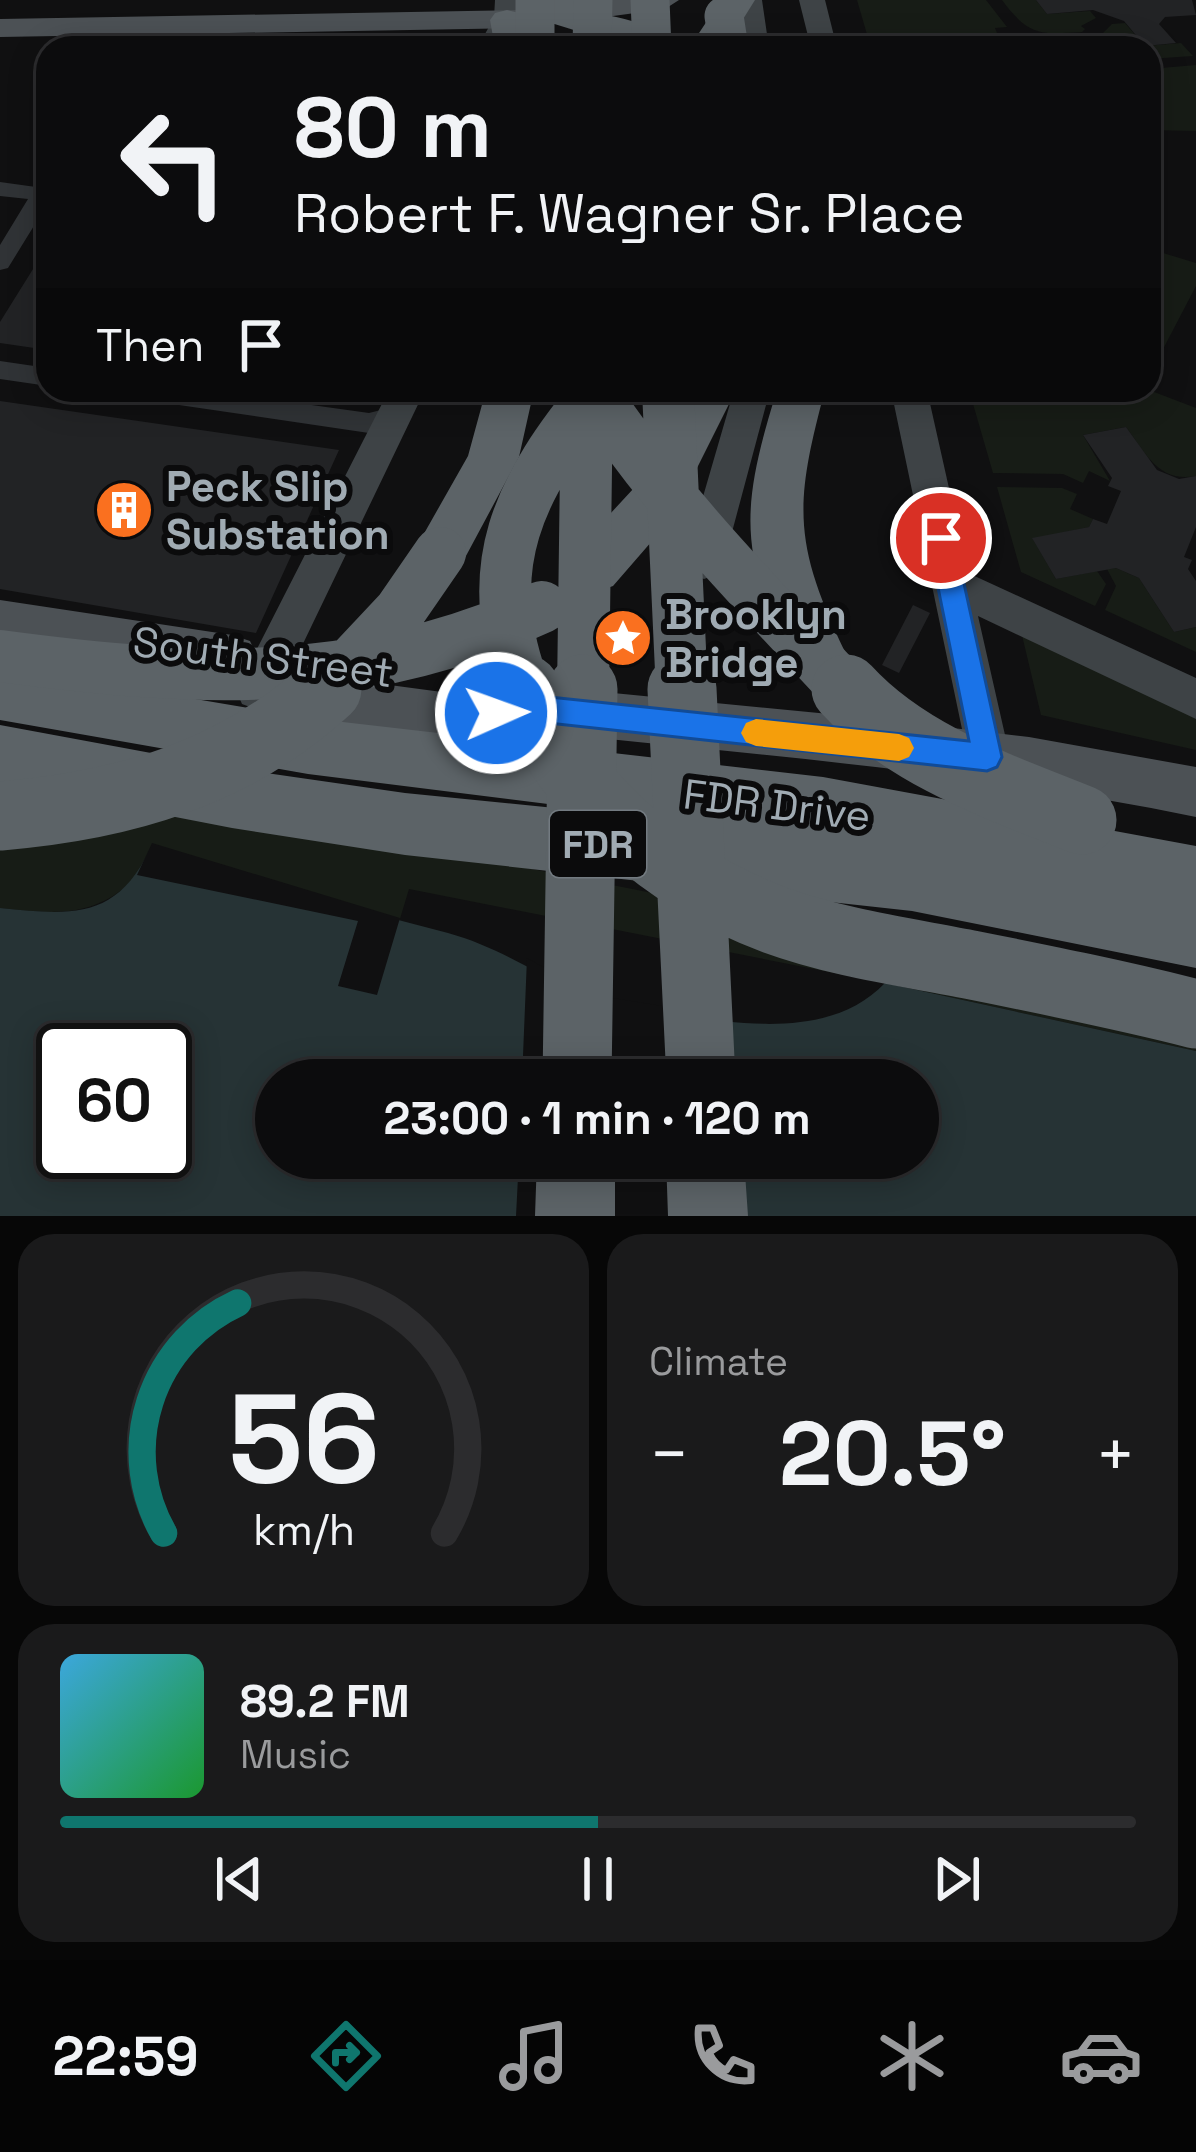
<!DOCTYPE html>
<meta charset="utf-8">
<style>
body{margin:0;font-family:"Space Grotesk",sans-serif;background:#1a1a1b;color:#f1f3f6;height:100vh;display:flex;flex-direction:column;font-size:45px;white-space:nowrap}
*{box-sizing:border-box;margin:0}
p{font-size:39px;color:#9a9b9d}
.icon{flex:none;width:66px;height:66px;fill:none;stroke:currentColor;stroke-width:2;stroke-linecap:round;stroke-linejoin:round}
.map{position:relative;height:1216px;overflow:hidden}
.details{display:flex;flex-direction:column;gap:18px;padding:18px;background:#070707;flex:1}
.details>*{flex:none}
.hud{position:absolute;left:36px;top:36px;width:1125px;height:366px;border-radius:36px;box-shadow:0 6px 30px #0003,0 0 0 3px #2c2c2e;background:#0c0c0d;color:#f1f3f6;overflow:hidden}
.speed{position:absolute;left:36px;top:1023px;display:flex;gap:24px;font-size:60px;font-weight:700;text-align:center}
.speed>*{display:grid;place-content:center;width:156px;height:156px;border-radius:50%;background:#0c0c0d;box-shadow:0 6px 30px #0003,0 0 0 3px #2c2c2e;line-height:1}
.speed .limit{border:6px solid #111;border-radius:18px;background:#fff;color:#111}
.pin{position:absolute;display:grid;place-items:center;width:102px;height:102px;color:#fff;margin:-51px;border:6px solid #fff;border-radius:50%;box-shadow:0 3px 12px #0007}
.me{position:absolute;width:132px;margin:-66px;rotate:88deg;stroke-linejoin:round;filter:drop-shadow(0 0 9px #0008)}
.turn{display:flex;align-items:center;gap:42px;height:252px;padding:0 60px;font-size:54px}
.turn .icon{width:156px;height:156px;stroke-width:2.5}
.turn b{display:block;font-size:84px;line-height:102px}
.then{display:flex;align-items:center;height:114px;padding:0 60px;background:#0003;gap:24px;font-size:45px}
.big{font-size:90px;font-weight:700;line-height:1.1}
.details .card{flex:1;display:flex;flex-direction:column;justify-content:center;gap:18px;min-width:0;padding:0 42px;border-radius:36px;background:#1a1a1b}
.details .dial{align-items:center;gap:0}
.dial svg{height:312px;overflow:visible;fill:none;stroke:#2c2c2e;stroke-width:7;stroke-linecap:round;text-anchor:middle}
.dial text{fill:#f1f3f6;stroke:none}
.song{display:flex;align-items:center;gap:36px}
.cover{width:144px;height:144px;border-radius:18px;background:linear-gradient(135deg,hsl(200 70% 55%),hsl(130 70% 35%))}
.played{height:12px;border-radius:6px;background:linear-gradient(90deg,#0f766e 50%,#2c2c2e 50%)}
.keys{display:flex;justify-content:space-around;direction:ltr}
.heat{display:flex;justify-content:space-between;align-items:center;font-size:66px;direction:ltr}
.details .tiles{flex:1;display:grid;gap:18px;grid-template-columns:1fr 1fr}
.card:last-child{grid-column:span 2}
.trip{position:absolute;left:255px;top:1059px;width:684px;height:120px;border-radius:60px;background:#0c0c0d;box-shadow:0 6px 30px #0003,0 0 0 3px #2c2c2e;font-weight:700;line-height:120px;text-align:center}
.tab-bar{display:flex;height:192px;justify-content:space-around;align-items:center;background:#050505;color:#9a9b9d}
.tab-bar .icon{width:84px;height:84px}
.tab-bar .current{color:#0f766e}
.tab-bar b{font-size:54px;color:#f1f3f6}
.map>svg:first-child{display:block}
.green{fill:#171c16}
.water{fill:#263335;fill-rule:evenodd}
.pier{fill:#101011}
.building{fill:#222325}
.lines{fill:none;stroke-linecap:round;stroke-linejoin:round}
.street{fill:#303336;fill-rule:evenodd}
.secondary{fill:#3e4346;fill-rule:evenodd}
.primary{fill:#4c5155;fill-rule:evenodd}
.highway{fill:#5c6367;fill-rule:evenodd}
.highway-bridge-far2{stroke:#5c6367;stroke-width:39}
.highway-bridge-far1{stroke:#5c6367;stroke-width:52}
.highway-bridge{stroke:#5c6367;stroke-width:69}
.route{fill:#1a73e8;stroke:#114b97;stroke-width:3}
.slow{fill:#f59e0b}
.labels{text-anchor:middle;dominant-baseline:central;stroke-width:12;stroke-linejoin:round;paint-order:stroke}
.shield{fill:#0b0b0c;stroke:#737b81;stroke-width:3}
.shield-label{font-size:39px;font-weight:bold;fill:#a0abb3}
.poi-label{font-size:42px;font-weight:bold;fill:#a0abb3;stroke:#0b0b0c;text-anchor:start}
.street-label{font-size:42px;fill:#a0abb3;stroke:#0b0b0c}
</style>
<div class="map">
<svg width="1196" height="1216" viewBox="0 0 1196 1216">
<rect width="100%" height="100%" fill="#101011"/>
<path class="green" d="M857 0H986L1007 27 995 28 997 33 1030 39 1021 48H871Z
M1002 0H1036L1047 14 1090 11 1096 18 1081 26 1085 29 1082 32C1039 35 1028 35 1002 0Z
M1125 23 1145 46 1181 43 1193 56 1149 59V48H1075L1070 41 1097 39 1112 24Z
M1196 65V131L1149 130V69Z
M1149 244 1150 249 1196 263V286L1149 376Z
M969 390H1149L1196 408V476C1159 483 1146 454 1126 427L1083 435 1110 481 1089 471 1083 483 1063 474 993 473Z
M997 487 1062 488 1077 494 1070 509 1093 519 1089 527 1033 539 1056 579 1097 571 1106 584 1095 606 1021 572Z
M1116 568 1139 578 1174 632 1196 627V652L1105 610 1116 586 1107 569Z
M1021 631 1196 714V750L1041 715Z
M0 790 421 847 1196 1001V1051L885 983 409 889 377 995 128 885C87 919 50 913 0 908Z"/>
<path class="water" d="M150 849C249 879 348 907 448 933 499 947 541 976 588 998 606 1006 631 1007 650 1010 724 1022 827 1044 885 983L1196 1051V1216H0V908C69 915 116 921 150 849ZM63 1050H165V1152H63ZM276 1080H918V1158H276Z"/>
<path class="pier" d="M152 843 400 918 377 995 338 986 358 921 137 875Z
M527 958 594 995 718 1015 733 1080H522Z
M519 1158H738L742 1216H516Z"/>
<path class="building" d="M1036 0H1192L1196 15 1165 17 1159 24 1176 43 1145 46 1124 21 1093 10 1047 14Z
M48 245V350L0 343V322Z
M0 401 339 450 256 633 0 589Z
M1126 427 1157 470 1179 479 1196 476V527L1184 557 1192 560 1188 569 1196 581V627L1174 632 1139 578 1116 568 1056 579 1032 538 1089 527 1093 519 1107 524 1121 491 1108 486 1112 478 1083 435Z
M913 605 930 613 899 673 882 665Z"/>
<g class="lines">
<path class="street" d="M150 19 165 23 148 48H130Z
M48 179V203L8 268 0 270V245L28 199 0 196V182L36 187Z
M0 361 48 368V386L0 379Z
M125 390H203L369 413 393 407 406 417 402 424 369 433 138 399Z"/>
<path class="secondary" d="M495 0H521L520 20 503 48H477L494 18Z
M736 0H762L769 48H743Z
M799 0H825L837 48H811Z
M389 390H425L274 704 258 710 242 704 236 690Z
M734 390H770L724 562 718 574 704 579 690 574 684 562Z
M891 390H927L968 573 1196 678V719L978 616 1010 757 1003 772 987 778 971 772Z"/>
<path class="primary" d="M601 0H679L665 9 524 28 0 37V19L524 10Z
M0 600 232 635 250 641 257 656 250 671 232 677 0 640Z
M292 672 472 696 521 684 860 717 1029 737 1196 767V817C973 771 747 754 521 730L472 742 292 716 274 710 267 694 274 678Z"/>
<path class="highway" d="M542 0H576L577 9C608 16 658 21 679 48H632L548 22Z
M721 0H755L725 48H689Z
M507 10 519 13 531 48H495L490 20 495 13Z
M486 390H534L519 457 459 569 440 575 421 569 413 553 468 456Z
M688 390H736L672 518 613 586 593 593 573 586 565 570 573 554 634 488Z
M777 390H825C794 505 793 543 845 652L837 670 816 677 795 670C739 554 739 512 777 390Z
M0 666 308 718 823 777 1196 846V968L912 911 405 855 232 828 0 783V725L232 768 405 793 684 821 308 774 0 720Z
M537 1158H615V1216H535Z
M666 1158H744L748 1216H668Z"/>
<path class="highway-bridge-far2" d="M535 0V48
M650 0 652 48
M724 16 729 48
M592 48 593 0"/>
<path class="highway-bridge-far1" d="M592 390C665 502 758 595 848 692
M668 390 682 692
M0 656C196 682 358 691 542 607
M324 692 400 611 440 553
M526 692C477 568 519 486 599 390
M583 692 587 394"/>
<path class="highway-bridge" d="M525 689C568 796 668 880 775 920 838 943 906 952 972 965 1047 980 1122 995 1196 1014
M682 689 701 1080
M846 689C907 756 1000 787 1082 820
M0 816C122 806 235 774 327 689
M577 1080 583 689"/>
</g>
<path class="route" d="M941 528 954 538 1002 757 997 767 987 771 521 720 496 726 486 722 482 713 486 704 521 694 969 741 928 538Z"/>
<path class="slow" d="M756 719 899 734 909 738 914 748 909 757 899 761 756 746 746 742 741 733 746 723Z"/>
<defs>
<g id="building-disc" transform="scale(3)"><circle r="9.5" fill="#fa701f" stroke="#0b0b0c"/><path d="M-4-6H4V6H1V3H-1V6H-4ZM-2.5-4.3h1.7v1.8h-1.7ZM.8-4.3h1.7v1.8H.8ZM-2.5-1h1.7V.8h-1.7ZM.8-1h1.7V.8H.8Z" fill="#fff"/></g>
<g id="sight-disc" transform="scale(3)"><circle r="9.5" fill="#fa701f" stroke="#0b0b0c"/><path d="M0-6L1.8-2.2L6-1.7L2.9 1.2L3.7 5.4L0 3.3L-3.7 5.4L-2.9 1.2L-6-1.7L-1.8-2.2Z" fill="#fff"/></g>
</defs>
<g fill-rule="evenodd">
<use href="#building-disc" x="124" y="510"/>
<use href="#sight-disc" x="623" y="638"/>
</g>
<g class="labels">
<rect class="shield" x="550" y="811" width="96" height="66" rx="9"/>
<g class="shield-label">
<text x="598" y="844">FDR</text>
</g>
<g class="poi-label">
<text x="166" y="486">Peck Slip<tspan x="166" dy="48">Substation</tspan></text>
<text x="665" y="614">Brooklyn<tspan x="665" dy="48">Bridge</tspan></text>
</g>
<g class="street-label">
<text transform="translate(263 657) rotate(7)">South Street</text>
<text transform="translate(777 805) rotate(7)">FDR Drive</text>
</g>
</g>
</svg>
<div class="speed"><div class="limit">60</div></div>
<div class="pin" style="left:941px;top:538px;background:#d93025"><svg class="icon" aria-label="arrive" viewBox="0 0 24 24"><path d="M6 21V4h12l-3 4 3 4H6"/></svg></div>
<svg class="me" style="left:496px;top:713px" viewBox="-20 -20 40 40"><circle r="17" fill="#1a73e8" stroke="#fff" stroke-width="3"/><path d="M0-11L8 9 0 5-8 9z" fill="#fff"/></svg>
<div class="trip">23:00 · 1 min · 120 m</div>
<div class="hud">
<div class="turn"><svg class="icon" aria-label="left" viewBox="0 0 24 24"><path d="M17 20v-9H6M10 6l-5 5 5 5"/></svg><div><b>80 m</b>Robert F. Wagner Sr. Place</div></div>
<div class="then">Then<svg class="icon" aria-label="arrive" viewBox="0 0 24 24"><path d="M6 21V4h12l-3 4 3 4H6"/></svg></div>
</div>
</div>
<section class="details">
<div class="tiles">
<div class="card dial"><svg viewBox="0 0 100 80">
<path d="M14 69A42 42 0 1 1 86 69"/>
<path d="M14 69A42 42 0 0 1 33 10" stroke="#0f766e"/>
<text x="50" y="56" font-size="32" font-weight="700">56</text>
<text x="50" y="72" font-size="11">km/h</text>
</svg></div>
<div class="card"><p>Climate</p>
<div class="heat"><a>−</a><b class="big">20.5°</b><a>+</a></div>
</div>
<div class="card">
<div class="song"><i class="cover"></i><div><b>89.2 FM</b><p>Music</p></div></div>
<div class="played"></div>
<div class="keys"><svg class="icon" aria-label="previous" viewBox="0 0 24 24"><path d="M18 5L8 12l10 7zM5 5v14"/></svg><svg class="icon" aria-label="pause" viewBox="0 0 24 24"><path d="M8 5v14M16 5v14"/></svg><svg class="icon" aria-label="next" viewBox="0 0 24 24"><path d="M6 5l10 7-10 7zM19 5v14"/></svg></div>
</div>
</div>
</section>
<nav class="tab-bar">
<b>22:59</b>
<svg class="icon current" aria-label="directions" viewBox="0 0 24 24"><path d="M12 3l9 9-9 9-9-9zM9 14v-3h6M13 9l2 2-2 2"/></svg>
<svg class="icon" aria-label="music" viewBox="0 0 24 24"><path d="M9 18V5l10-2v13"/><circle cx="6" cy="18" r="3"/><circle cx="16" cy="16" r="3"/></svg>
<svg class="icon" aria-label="phone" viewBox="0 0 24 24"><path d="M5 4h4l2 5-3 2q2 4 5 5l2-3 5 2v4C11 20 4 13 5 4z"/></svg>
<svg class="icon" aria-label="climate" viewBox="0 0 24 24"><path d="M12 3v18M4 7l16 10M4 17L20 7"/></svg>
<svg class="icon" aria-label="car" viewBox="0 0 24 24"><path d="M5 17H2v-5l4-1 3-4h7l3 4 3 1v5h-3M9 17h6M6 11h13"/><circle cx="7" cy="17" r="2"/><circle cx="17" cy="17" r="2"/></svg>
</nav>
